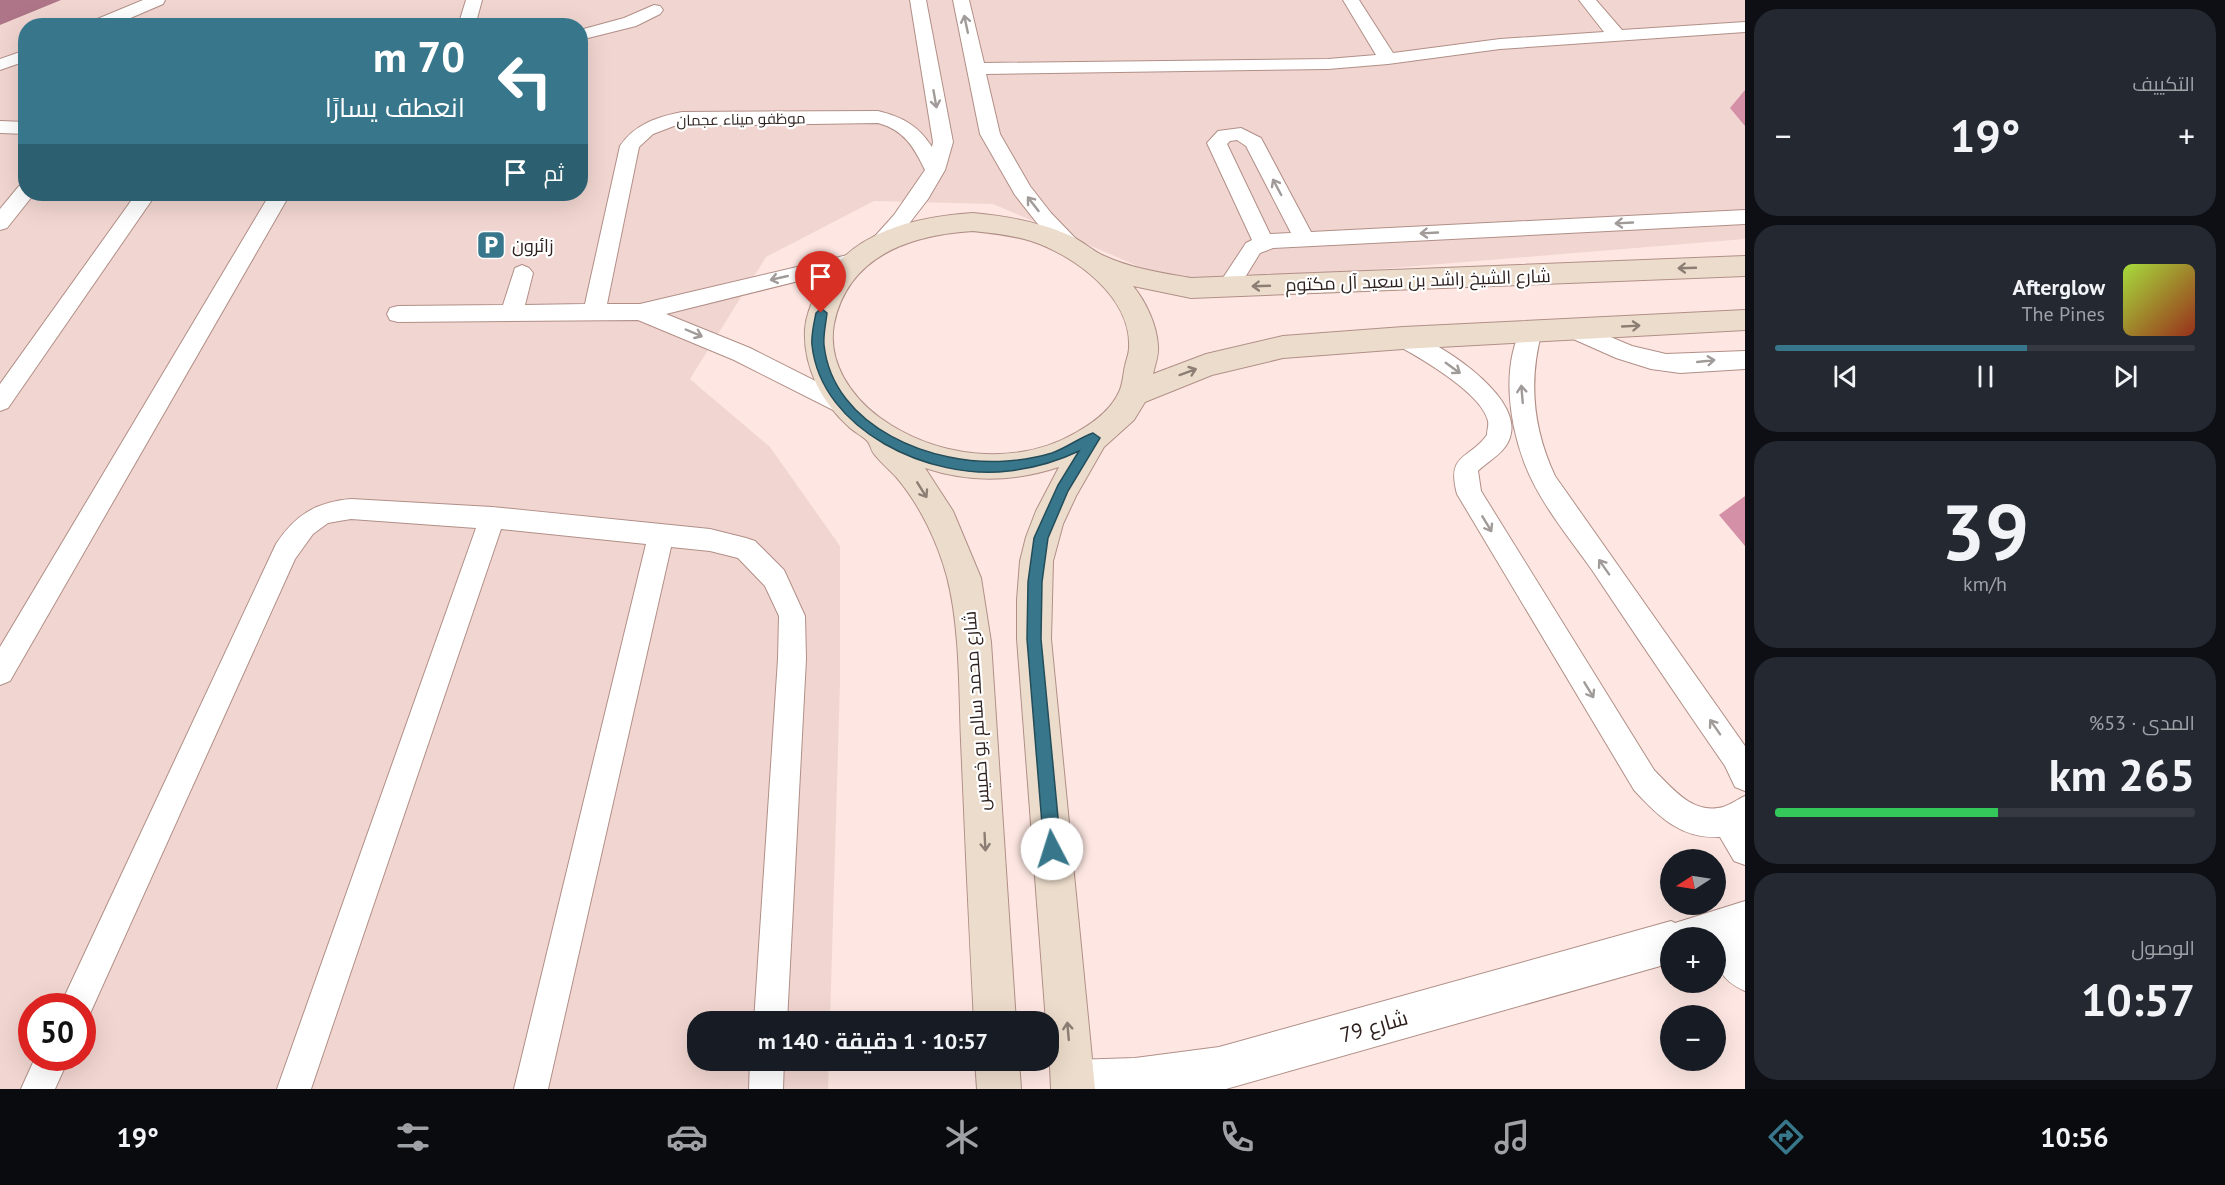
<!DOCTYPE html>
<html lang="ar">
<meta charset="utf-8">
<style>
body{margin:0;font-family:"PT Sans",Cairo,sans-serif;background:#242831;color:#f1f3f6;direction:rtl;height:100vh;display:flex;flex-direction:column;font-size:22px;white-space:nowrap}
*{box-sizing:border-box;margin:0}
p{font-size:20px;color:#9ea1a6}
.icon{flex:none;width:33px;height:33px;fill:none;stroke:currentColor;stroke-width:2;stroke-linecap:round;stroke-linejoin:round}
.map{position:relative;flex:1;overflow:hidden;direction:ltr}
.details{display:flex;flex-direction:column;gap:9px;padding:9px;background:#0d0f14;width:480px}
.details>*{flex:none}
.top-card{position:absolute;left:18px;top:18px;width:570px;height:183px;border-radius:24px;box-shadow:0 6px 24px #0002;direction:rtl;background:#38778b;color:#fff;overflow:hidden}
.needle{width:39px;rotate:258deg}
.buttons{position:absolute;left:1660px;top:849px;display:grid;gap:12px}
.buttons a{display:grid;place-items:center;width:66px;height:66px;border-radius:50%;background:#171b24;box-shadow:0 6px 24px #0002;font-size:30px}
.speed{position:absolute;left:18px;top:993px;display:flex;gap:12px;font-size:30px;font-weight:700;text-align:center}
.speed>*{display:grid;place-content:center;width:78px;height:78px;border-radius:50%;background:#171b24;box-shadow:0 6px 24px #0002;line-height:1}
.speed .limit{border:9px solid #d22;background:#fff;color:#111}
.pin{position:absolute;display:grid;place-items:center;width:51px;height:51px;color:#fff;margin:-62px -26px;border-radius:50% 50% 50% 0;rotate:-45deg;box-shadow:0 0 6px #0007}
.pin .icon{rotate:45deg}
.me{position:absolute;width:66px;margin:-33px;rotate:355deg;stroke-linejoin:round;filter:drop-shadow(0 0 4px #0008)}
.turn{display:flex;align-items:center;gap:21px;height:126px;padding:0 24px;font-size:27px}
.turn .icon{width:78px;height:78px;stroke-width:2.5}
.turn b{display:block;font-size:42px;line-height:51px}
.then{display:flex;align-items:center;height:57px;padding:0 24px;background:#0003;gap:12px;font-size:22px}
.big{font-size:45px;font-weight:700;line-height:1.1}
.details .widget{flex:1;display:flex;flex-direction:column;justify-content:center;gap:9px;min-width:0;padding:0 21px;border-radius:24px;background:#242831}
.details .dial{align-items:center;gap:0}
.dial b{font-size:78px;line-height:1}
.song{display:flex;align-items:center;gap:18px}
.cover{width:72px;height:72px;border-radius:9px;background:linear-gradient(135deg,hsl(80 70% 55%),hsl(10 70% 35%))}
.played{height:6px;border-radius:3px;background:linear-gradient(90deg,#38778b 60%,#363941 60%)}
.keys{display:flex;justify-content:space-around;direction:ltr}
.heat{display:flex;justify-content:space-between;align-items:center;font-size:33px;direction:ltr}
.charge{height:9px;border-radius:4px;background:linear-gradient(90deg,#34c759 53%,#363941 0)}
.trip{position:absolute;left:687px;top:1011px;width:372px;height:60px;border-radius:24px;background:#171b24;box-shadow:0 6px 24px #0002;font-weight:700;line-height:60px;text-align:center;direction:rtl}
.menu{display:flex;height:96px;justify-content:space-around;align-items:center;background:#090b0e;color:#9ea1a6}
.menu .icon{width:42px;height:42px}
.menu .current{color:#38778b}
.menu b{font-size:27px;color:#f1f3f6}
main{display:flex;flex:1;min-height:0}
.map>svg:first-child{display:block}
.built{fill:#f1d5d0;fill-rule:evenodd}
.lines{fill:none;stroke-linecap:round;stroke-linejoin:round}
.lane-casing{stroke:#b18f87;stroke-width:2}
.street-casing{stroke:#b18f87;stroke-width:2}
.secondary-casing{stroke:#b18f87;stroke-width:2}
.lane{fill:#fff;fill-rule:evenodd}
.street{fill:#fff;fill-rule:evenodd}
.secondary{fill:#ecdccb;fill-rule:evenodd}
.wall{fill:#d490a6}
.shaded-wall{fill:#ad7587}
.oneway{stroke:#a09b99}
.oneway2{stroke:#8c7e74}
.route{fill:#38778b;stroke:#244d5a;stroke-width:1.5}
.labels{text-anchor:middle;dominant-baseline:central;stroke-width:4.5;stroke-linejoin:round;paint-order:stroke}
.far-street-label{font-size:15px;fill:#2d201d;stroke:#fff}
.poi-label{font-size:18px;fill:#2d201d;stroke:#fff;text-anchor:start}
.street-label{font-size:18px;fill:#2d201d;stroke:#fff}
.near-street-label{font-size:21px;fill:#2d201d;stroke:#fff}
</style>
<main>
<section class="details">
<div class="widget"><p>التكييف</p>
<div class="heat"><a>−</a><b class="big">19°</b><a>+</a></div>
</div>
<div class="widget">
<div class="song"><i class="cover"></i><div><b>Afterglow</b><p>The Pines</p></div></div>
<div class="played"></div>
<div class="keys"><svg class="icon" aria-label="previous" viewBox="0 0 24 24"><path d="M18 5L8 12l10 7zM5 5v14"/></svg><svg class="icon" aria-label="pause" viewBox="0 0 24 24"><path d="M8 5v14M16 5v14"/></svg><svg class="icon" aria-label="next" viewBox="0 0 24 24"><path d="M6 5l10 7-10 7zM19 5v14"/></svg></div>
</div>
<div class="widget dial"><b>39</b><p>km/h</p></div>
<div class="widget"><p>المدى · 53%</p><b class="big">265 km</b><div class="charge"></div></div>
<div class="widget"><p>الوصول</p><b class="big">10:57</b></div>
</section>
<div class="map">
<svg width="1745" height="1089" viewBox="0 0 1745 1089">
<rect width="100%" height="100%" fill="#fee7e2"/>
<path class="built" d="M0 0H1745V239L1222 282 1161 276 993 204 874 201 766 257 690 379 770 447 840 546V683L830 1021 698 1022V1060L829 1061 828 1089H0ZM26 26H580V194H26ZM32 1006H82V1058H32Z"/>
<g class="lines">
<g class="lane-casing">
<path id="lane" d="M143 0H165L163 4 112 26H88L90 22Z
M466 0H482L475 26H458Z
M910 0H926L953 142 945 170 928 199 908 225 884 250 877 252 870 250 867 245 894 215 925 170C914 147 904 130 878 123L674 126 653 134 639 147 607 304H640L856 253 863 255 867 260 863 265 666 314 750 348 853 400 857 406 853 412 845 415 837 412 734 360 638 320 398 322 390 320 387 314 390 308 398 306 503 305 515 268 522 265 529 268 533 273 525 305 585 304 620 146C635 124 657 117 682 112L878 111C902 117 918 125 932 147L933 142Z
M953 0H969L984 63 1328 59 1376 55 1343 0H1359L1393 53 1500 39 1604 32 1579 0H1596L1622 30 1745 22V32L1500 49 1388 64 1328 69 986 74 1000 134 1030 186 1051 213 1079 242 1082 247 1079 252 1072 254 1065 252 1037 223 1015 195 980 134Z
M654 5 660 6 663 10 660 14 636 26 580 40V30L624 18Z
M26 50V61L0 70V59Z
M0 121 26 122V134L0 133Z
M1241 128 1261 138 1311 232 1745 210V224L1273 248 1260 253 1236 292 1228 295 1220 292 1217 287 1246 243 1252 240 1207 143 1218 131ZM1237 140 1246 146 1291 233 1270 234 1227 144 1230 141Z
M26 184V194H34L7 228 0 230V209L19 186Z
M136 194H156L8 408 0 411V384Z
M270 194H290L10 681 0 685V647Z
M1570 320 1632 346 1666 354 1745 351V369L1680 373 1651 369 1616 358 1562 334 1559 328 1562 322Z
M1531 323 1539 325 1542 331C1528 382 1533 429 1555 476L1745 746V791L1735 787 1725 766C1680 701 1636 636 1592 570 1568 536 1539 502 1524 462 1509 421 1501 366 1523 325Z
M1403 330C1436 340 1519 393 1511 433 1508 452 1490 459 1478 471L1481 491 1654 770C1673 789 1693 815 1723 807 1730 805 1738 799 1745 796V865L1734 861 1720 837C1681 839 1659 817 1634 790L1457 494C1446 453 1469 460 1487 435 1487 430 1489 425 1488 421 1482 393 1419 357 1395 344L1392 338 1395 332Z
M351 499 492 507 661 524 710 529 746 538 755 541 784 570 805 616 806 659 787 1022H754L778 659 779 616 765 586 738 558 710 551 671 547 548 1089H514L646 544 501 529 311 1089H277L476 528 351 519 339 521 328 523 313 534 295 559 88 1018 82 1020V1006H60L276 544C295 515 316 502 351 499Z
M35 1058H69L55 1089H21Z
M750 1060H784L783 1089H749Z"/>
</g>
<g class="street-casing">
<path id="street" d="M1745 901V991C1718 979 1716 965 1716 938H1671V963L1226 1089H1054L1051 1082 1057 1066 1073 1060 1135 1058 1219 1047 1671 921 1675 923Z"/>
</g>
<g class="secondary-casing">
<path id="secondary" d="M973 213C1006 216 1040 222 1071 236 1082 241 1092 250 1102 255 1129 268 1162 273 1191 278L1745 256V276L1191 298 1133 286C1146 302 1157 325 1158 346 1159 355 1155 365 1153 374L1206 354 1283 336 1403 327 1745 310V330L1403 349 1283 358 1212 375 1145 402 1134 420 1104 447 1076 496 1063 524 1053 561 1051 639 1095 1089H1051L1048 1022H1046L1017 639V600L1020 561 1026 537 1036 511 1059 467C1014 482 970 483 925 468L953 511 981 578 991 642 1016 1022H974C969 928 965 835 961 741 959 690 960 627 947 577 938 543 920 505 897 478 890 470 881 463 874 454 871 450 870 444 868 442 863 436 854 432 849 427 821 402 803 366 805 329 806 315 813 299 819 288 851 232 913 217 973 213ZM973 231C992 233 1012 235 1031 241 1074 255 1132 297 1129 348 1129 354 1126 360 1125 366 1123 374 1123 384 1119 392 1111 410 1093 423 1077 432 1016 468 935 458 879 417 851 396 827 362 834 324 848 255 911 235 973 231Z
M975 1060H1019L1021 1089H977Z"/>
</g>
<use href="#lane" class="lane"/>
<use href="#street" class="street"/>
<use href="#secondary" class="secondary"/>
</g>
<path class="wall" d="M1745 90V126L1730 108Z
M1745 496V546L1719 515Z"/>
<path class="shaded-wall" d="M0 0H61L0 25Z"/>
<defs><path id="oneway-shaft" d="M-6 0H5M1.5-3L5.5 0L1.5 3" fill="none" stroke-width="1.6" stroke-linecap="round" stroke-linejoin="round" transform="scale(1.5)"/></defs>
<g class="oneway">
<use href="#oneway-shaft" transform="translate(966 24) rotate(-102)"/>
<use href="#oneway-shaft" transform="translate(935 99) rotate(80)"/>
<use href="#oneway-shaft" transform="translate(1277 187) rotate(-118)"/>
<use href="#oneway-shaft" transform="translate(1033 204) rotate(-128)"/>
<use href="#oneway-shaft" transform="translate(1624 223) rotate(177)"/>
<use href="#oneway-shaft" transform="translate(1429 233) rotate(177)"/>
<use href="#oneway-shaft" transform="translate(779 278) rotate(167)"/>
<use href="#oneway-shaft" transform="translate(694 333) rotate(23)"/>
<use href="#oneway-shaft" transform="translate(1706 361) rotate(-6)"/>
<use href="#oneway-shaft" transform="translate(1453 368) rotate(36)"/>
<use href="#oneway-shaft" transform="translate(1522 394) rotate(-95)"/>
<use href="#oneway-shaft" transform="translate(1487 524) rotate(59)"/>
<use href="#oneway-shaft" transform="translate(1604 567) rotate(-125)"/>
<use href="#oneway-shaft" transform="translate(1589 690) rotate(59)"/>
<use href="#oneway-shaft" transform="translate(1715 727) rotate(-125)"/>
</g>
<g class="oneway2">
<use href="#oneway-shaft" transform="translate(1687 268) rotate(178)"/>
<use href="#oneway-shaft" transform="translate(1261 286) rotate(178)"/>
<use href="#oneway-shaft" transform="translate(1631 326) rotate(-3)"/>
<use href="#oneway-shaft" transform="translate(1188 372) rotate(-20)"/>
<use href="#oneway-shaft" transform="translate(922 490) rotate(58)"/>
<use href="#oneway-shaft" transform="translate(985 842) rotate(87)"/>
<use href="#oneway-shaft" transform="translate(1068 1031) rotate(-95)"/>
</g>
<path class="route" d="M821 308 827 313C826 323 823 335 824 345 833 428 934 467 1007 461 1021 460 1039 457 1052 453 1066 448 1079 438 1093 433L1100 438 1068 491 1048 538 1042 582 1041 639 1061 849 1058 854 1052 857 1047 854 1044 849 1027 639 1028 582 1034 538 1058 485 1079 451C1056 462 1034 468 1009 471 931 481 821 431 812 345 811 335 814 323 816 313Z"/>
<defs>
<g id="parking-square" transform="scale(1.5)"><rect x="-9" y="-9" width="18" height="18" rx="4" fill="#38778b" stroke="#fff"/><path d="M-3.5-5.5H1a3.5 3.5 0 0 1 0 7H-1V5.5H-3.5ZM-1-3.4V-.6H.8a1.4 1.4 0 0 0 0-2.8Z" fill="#fff"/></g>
</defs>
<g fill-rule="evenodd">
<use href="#parking-square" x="491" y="245"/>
</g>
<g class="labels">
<g class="far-street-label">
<text transform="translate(741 119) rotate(-1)">موظفو ميناء عجمان</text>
</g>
<g class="poi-label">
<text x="512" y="245">زائرون</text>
</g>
<g class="street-label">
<text transform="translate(1418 280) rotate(-2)">شارع الشيخ راشد بن سعيد آل مكتوم</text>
<text transform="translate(976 711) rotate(-94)">شارع محمد سالم بو خميس</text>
</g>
<g class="near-street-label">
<text transform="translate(1374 1026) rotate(-16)">شارع 79</text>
</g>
</g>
</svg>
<div class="buttons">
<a><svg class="needle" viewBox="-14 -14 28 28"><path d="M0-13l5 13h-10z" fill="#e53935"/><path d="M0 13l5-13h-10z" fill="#9ea1a6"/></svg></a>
<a>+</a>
<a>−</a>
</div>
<div class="speed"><div class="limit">50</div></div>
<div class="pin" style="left:821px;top:313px;background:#d93025"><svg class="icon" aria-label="arrive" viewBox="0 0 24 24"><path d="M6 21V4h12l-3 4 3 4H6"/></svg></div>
<svg class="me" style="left:1052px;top:849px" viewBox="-20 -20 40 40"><circle r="19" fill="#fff"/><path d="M0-13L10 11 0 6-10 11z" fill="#38778b"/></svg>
<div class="trip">10:57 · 1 دقيقة · 140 m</div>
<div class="top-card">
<div class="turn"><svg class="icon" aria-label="left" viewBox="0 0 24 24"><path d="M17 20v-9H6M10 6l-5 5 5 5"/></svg><div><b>70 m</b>انعطف يسارًا</div></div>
<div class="then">ثم<svg class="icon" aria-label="arrive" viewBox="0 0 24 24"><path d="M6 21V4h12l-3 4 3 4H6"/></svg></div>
</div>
</div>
</main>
<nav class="menu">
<b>10:56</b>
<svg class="icon current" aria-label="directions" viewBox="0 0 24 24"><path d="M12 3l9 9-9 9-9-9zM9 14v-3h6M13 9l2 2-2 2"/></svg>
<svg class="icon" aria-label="music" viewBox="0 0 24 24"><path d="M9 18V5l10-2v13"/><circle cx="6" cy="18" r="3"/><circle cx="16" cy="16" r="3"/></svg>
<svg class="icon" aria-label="phone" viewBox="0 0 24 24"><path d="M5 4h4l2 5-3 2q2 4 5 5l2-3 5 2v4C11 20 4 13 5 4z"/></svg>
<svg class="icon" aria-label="climate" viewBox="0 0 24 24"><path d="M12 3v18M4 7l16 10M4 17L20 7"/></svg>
<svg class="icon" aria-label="car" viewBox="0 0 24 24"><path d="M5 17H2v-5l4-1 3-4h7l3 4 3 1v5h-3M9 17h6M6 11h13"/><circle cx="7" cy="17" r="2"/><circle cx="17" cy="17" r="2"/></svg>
<svg class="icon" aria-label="filters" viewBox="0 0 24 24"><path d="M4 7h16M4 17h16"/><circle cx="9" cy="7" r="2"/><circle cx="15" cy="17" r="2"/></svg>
<b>19°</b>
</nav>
